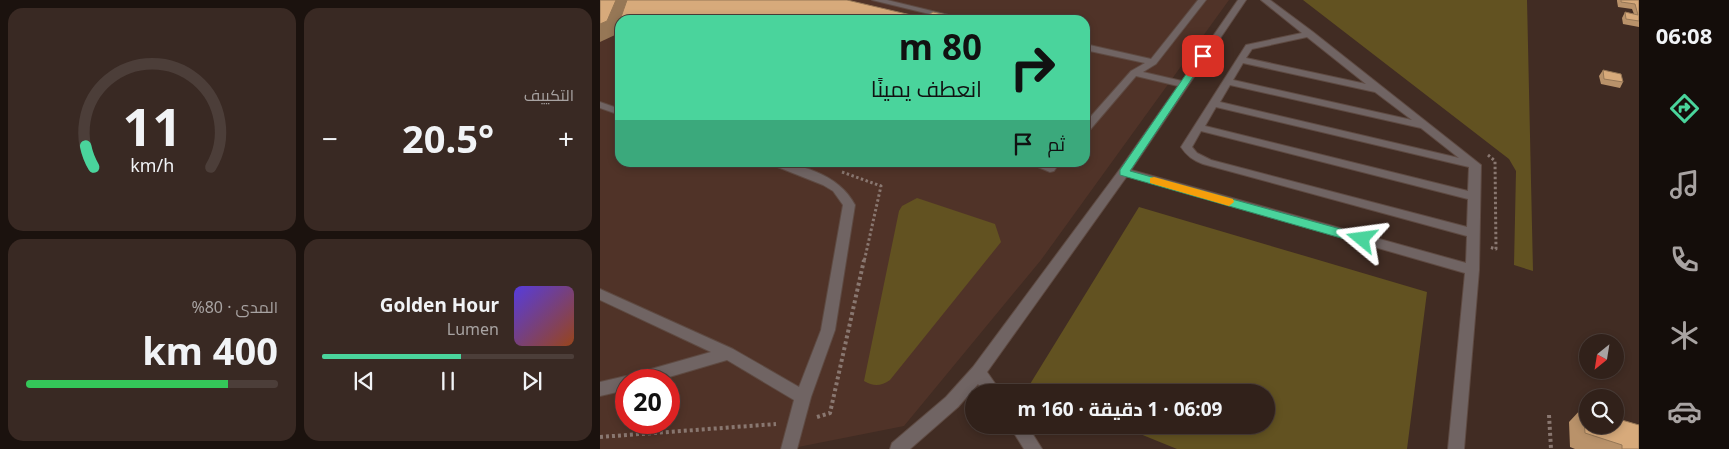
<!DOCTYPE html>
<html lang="ar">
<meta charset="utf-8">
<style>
body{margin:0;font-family:"Noto Sans",Cairo,sans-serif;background:#392923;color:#f1f3f6;direction:rtl;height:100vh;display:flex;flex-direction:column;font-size:19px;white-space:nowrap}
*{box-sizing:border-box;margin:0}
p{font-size:16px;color:#a8a3a2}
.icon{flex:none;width:28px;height:28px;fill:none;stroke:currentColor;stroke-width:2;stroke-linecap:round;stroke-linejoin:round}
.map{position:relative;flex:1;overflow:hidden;direction:ltr}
.side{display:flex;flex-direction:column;gap:8px;padding:8px;background:#1b120e;width:600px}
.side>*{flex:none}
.banner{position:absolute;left:15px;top:15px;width:475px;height:152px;border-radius:15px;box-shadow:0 2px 8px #0003,0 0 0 1px #4c3e39;direction:rtl;background:#4ad49c;color:#111;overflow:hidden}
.needle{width:32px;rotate:210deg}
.controls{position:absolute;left:979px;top:334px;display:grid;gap:10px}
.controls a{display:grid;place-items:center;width:45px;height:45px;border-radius:50%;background:#31211a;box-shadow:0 2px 8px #0003,0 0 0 1px #4c3e39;font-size:25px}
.speed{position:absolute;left:15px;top:369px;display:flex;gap:10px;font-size:25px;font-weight:700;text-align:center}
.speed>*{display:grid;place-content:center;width:65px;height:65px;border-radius:50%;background:#31211a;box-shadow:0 2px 8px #0003,0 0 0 1px #4c3e39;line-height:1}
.speed .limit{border:8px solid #d22;background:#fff;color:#111}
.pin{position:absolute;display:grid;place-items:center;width:42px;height:42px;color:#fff;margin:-21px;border-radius:10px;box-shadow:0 2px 8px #0006}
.me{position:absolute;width:55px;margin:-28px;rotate:286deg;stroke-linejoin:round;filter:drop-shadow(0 0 4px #0008)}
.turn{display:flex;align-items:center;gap:18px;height:105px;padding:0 25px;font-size:22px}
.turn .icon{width:65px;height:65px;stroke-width:2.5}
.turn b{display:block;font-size:35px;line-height:42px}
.then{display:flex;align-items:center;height:48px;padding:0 25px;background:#0003;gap:10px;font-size:19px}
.big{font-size:38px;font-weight:700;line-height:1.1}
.side .widget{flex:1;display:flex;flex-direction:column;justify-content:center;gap:8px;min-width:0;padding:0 18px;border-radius:15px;background:#392923}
.side .dial{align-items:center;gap:0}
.dial svg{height:130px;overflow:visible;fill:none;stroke:#4c3e39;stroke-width:7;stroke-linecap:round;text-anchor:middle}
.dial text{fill:#f1f3f6;stroke:none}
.song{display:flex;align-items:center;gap:15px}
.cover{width:60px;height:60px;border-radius:8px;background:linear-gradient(135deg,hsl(250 70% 55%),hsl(20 70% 35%))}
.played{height:5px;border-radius:2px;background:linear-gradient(90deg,#4ad49c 55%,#4c3e39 55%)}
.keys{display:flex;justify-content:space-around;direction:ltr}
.heat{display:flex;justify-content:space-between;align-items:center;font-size:28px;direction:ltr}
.charge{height:8px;border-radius:4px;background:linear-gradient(90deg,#34c759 80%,#4c3e39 0)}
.side .tiles{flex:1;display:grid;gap:8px;grid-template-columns:repeat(2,1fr)}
.trip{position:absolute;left:365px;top:384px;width:310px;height:50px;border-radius:25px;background:#31211a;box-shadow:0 2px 8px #0003,0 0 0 1px #4c3e39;font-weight:700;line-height:50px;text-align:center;direction:rtl}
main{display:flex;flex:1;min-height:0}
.dock{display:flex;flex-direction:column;width:90px;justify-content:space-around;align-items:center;background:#140d0a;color:#a8a3a2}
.dock .icon{width:35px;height:35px}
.dock .selected{color:#4ad49c}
.dock b{font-size:22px;color:#f1f3f6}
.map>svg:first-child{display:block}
.built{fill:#503328;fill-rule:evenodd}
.green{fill:#625221}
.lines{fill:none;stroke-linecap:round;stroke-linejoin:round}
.minor-casing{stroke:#5e4a42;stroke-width:2}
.path-far1{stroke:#897770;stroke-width:3;stroke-dasharray:2.5 2.5;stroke-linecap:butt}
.path{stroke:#897770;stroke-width:4;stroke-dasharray:3 3;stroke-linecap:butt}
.minor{fill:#706463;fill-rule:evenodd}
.wall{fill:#b9926a}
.shaded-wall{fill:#967756}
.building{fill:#d7aa7b;stroke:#967756}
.route{fill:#4ad49c;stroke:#308a65}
.slow{fill:#f59e0b}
</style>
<main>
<nav class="dock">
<b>06:08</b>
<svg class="icon selected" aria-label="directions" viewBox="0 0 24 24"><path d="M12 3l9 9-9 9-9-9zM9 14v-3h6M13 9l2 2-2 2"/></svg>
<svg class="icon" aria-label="music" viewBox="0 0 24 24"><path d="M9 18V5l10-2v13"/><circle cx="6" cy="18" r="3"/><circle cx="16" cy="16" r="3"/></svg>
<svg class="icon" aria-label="phone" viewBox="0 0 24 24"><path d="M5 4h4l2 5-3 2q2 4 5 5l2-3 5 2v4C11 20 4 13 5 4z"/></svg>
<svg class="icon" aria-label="climate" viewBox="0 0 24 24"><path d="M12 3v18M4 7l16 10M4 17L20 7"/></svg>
<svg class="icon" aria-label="car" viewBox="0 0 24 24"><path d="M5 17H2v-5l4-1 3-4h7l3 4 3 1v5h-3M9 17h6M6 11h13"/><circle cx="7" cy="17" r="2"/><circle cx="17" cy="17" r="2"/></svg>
</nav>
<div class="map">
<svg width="1039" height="449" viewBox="0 0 1039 449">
<rect width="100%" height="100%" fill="#412c23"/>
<path class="built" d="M0 0H629L441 260 304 426 188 449H0ZM20 20H485V162H20ZM26 380H69V422H26Z"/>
<path class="green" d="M703 0H927L933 271 914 265 916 171 909 159Z
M317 198 395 224 401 242 290 380C281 386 274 387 264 381L299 211 302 206Z
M539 207 827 292 807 449H577L518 425H666V392H437L427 389Z"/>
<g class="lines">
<g class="minor-casing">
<path id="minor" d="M272 0H287L369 20H354Z
M598 0H606L556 64 543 72 582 81 638 0H646L531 170 866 263 867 236 603 164C593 160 587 156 581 147L646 45 702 33 661 0H670L713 32 881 165 879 270 864 449H848L865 273 527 176 387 372 401 392H384L378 384 358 407 310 449H290L292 443 346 397 373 367 520 169 578 86 536 76 489 131 485 132V123L531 71 545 63 485 50V44L551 59ZM707 37 766 84 646 58 652 49ZM643 63 775 92 812 120 633 80ZM630 85 821 128 859 158 620 102ZM616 107 869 167 868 191 605 126ZM601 131 868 199 867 227 611 160 597 153 592 147Z
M0 102 20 109V115L0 108Z
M165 162C198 162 239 174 255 205L235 330 211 397 197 449H181L194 400 127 360 59 380H26V390L0 396V382L26 376 30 378 37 373 111 352 0 300V289L133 349 199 387 221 330 243 205 233 191 223 185Z
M426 162H460L454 171 450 172Z
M409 425H427L442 449H424Z"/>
</g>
<path class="path-far1" d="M888 155 895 161 896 249 889 247
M242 172 281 186 264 262"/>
<path class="path" d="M949 415 951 449
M217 417 230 413 264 260
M0 437 176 424"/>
<use href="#minor" class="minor"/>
</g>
<path class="wall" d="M1017 0H1039V27L1023 24 1022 18 1025 12 1034 14 1032 9 1018 7 1017 1Z
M1003 70 1023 82 1020 88 1001 84 999 76Z
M983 407 1039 449H975L970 447 969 422Z"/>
<path class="shaded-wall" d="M16 0H29L15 35 0 42V24Z"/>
<path class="building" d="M0 0H16L7 21 0 24Z
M27 0H247L324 18 333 12 370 20H20Z
M1021 0H1039V21L1026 19 1025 12 1038 15 1035 4 1021 2Z
M1003 70 1021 74 1023 82 1004 79Z
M983 407 988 409V425H1015V418L1039 425V449H1022V445L985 433Z"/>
<path class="route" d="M600 54 607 56 530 171 766 236V242L762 244 520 175V170Z"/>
<path class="slow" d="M554 177 633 199 634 202 629 206 550 183V178Z"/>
</svg>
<div class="controls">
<a><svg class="needle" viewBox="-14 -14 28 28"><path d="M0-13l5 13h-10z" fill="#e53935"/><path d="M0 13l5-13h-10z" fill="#a8a3a2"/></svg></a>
<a><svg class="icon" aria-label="search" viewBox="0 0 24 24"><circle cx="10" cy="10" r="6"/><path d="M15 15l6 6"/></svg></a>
</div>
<div class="speed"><div class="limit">20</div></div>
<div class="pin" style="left:603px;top:56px;background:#d93025"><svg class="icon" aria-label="arrive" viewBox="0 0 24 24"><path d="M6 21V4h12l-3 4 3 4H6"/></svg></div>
<svg class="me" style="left:762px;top:239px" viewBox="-20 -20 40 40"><path d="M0-17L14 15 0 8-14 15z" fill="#4ad49c" stroke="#fff" stroke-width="4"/></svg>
<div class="trip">06:09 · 1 دقيقة · 160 m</div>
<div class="banner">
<div class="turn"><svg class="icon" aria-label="right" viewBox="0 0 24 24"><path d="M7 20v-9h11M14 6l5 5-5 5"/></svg><div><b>80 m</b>انعطف يمينًا</div></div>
<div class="then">ثم<svg class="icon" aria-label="arrive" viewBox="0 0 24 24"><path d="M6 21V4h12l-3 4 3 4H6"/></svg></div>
</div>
</div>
<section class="side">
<div class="tiles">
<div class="widget"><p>التكييف</p>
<div class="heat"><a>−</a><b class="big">20.5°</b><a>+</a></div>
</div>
<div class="widget dial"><svg viewBox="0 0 100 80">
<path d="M14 69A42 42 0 1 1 86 69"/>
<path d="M14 69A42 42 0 0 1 9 56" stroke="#4ad49c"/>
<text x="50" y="56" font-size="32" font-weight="700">11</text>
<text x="50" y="72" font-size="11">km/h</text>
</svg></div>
<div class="widget">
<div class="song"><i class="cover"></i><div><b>Golden Hour</b><p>Lumen</p></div></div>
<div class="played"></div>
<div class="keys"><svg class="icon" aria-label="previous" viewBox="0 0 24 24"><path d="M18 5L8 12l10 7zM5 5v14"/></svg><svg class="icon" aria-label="pause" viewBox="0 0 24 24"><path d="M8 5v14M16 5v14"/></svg><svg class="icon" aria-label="next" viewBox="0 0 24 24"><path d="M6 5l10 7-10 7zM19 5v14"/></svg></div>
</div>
<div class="widget"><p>المدى · 80%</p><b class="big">400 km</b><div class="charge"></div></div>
</div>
</section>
</main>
